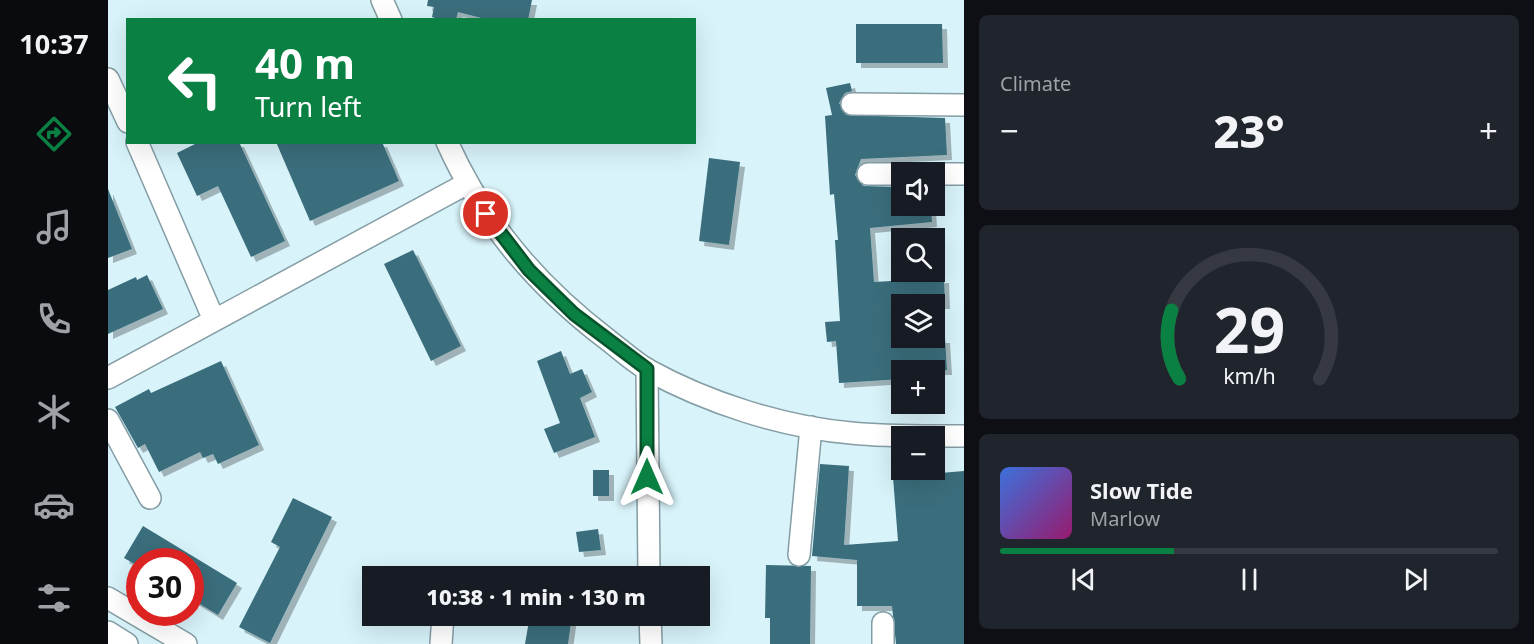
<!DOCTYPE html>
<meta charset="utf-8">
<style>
body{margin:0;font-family:"Noto Sans",sans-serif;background:#20242c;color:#f1f3f6;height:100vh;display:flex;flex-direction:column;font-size:22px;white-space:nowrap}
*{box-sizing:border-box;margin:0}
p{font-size:20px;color:#9ea1a6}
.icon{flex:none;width:33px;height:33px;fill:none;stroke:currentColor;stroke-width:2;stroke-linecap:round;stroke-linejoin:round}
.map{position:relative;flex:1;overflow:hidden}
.details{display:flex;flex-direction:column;gap:15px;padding:15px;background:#0d0f14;width:570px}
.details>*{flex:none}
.hud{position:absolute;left:18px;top:18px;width:570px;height:126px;border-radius:0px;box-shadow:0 6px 24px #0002;background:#0b8043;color:#fff;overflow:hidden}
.buttons{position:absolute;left:783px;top:162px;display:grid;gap:12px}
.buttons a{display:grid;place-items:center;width:54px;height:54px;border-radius:0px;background:#171b24;box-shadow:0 6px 24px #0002;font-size:30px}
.speed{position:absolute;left:18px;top:548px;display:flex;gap:12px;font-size:30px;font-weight:700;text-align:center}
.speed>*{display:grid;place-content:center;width:78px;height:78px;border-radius:50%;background:#171b24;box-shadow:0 6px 24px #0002;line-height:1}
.speed .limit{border:9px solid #d22;background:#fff;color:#111}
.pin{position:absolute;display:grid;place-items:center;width:51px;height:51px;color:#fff;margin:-26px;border:3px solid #fff;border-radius:50%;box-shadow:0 2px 6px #0007}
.me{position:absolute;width:66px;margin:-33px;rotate:0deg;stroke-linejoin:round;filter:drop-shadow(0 0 4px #0008)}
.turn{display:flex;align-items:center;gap:21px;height:126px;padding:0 30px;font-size:27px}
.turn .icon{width:78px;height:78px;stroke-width:2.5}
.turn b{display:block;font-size:42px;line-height:51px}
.big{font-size:45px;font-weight:800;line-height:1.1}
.details .widget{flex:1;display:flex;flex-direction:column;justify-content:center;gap:9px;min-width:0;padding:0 21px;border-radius:9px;background:#20242c}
.details .dial{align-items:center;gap:0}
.dial svg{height:156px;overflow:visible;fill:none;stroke:#363941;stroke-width:7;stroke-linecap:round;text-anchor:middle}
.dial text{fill:#f1f3f6;stroke:none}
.song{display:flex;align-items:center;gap:18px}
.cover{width:72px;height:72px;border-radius:9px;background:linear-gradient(135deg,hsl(220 70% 55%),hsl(320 70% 35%))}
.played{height:6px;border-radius:3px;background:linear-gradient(90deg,#0b8043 35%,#363941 35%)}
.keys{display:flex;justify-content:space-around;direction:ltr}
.heat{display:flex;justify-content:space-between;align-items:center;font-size:33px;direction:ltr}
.trip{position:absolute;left:254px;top:566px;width:348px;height:60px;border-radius:0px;background:#171b24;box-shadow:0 6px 24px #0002;font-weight:800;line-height:60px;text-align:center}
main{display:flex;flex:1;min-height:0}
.tabs{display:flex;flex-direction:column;width:108px;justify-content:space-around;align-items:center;background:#090b0e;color:#9ea1a6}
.tabs .icon{width:42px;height:42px}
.tabs .on{color:#0b8043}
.tabs b{font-size:27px;color:#f1f3f6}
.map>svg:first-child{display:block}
.building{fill:#3a6e7c;filter:url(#shadow)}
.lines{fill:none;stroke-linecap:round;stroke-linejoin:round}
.minor-casing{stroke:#849da4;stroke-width:24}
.minor{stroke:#fff;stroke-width:21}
.route-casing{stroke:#07532c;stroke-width:15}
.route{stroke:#0b8043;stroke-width:10}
</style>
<main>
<nav class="tabs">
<b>10:37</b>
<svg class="icon on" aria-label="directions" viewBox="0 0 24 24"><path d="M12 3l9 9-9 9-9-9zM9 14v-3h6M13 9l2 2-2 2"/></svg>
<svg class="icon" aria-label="music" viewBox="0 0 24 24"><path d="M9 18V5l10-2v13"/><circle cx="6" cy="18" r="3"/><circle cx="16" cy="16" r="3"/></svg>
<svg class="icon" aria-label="phone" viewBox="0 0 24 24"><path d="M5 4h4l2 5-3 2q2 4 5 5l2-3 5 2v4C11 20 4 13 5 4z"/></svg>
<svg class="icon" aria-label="climate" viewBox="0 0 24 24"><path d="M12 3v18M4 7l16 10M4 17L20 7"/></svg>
<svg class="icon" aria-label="car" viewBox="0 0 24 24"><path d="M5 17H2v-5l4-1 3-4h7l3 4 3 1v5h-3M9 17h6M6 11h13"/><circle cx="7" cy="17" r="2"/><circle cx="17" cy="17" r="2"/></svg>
<svg class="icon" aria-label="filters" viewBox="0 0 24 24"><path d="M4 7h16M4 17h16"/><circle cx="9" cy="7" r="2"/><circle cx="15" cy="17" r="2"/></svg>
</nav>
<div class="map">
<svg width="856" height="644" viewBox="0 0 856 644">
<defs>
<filter id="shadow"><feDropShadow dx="5" dy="5" stdDeviation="0" flood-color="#0004"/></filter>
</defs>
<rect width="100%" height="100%" fill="#d8f3fa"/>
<path class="building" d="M320 0H424L420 20H381L350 12 348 20H333L324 17 326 7 319 6Z
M748 24H834L835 63H748Z
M742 83 744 91 737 93 731 103 738 115 837 118 839 155 753 159 747 175 755 186 794 187V206H823L824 222 762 228 766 282 836 278 837 304H794V338H837L839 370H794V379L731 383 728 341 719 342 717 322 732 321 727 240H730L726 194 722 195 717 116 724 115 718 88Z
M91 142H131L177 241 143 257 110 186 89 196 69 153Z
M168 142H274L291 181 202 221Z
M601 158 632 162 621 245 591 241Z
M0 189 24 249 0 258Z
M305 250 353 346 323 361 276 264Z
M39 275 55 309 0 334V290L28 277 29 280Z
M453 351 462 374 474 369 484 392 472 398 487 437 446 453 436 429 452 423 429 361Z
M113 361 151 445 110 464 105 454 95 458 92 452 51 472 37 444 30 448 7 407 41 389 43 393Z
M712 464 741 466 736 545 790 541 785 477 856 471V644H788L784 606H749V560L704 556Z
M485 470H501V496H485Z
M185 498 224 517 162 643 131 627 172 547 163 542Z
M35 526 129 583 110 615 82 598V561H32V567L16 558Z
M490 529 493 550 471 552 468 532Z
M658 565 703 566 702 644H662V618H657Z
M422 615H464L460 644H417Z"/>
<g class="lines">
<g class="minor-casing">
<path id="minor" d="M274 0 283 20
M0 79 20 122
M744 104 856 105
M29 142 106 320
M339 142C376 224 429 286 500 340 513 350 526 362 540 370 600 403 675 427 743 433 780 437 818 436 856 436
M760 174H794
M826 174H856
M539 369 541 576
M0 378 358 184
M0 420 42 498
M691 555 703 427
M0 598 78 644
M542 615 543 644
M775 623V644
M0 632 19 644
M333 644 335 615"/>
</g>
<use href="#minor" class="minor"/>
</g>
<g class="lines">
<g class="route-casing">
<path id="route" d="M378 214 421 270 466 314 539 369V477"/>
</g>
<use href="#route" class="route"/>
</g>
</svg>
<div class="buttons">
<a><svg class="icon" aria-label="sound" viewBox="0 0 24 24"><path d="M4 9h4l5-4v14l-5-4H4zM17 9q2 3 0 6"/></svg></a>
<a><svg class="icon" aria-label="search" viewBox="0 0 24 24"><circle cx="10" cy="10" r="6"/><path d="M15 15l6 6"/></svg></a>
<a><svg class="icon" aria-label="layers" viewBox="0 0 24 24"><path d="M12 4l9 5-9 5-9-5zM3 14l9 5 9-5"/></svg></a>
<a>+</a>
<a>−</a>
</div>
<div class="speed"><div class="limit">30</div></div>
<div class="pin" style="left:378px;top:214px;background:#d93025"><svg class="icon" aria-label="arrive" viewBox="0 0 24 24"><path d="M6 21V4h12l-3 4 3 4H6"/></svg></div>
<svg class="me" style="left:539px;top:477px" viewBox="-20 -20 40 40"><path d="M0-17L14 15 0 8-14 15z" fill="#0b8043" stroke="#fff" stroke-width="4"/></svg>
<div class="trip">10:38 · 1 min · 130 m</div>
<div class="hud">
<div class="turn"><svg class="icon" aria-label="left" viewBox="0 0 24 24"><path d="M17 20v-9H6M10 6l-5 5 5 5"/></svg><div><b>40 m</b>Turn left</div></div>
</div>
</div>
<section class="details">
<div class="widget"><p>Climate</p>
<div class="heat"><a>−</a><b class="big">23°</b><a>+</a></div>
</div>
<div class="widget dial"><svg viewBox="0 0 100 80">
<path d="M14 69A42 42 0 1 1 86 69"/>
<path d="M14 69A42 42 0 0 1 10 34" stroke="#0b8043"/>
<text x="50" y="56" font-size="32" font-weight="700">29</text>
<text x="50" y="72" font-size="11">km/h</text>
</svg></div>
<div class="widget">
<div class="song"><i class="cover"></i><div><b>Slow Tide</b><p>Marlow</p></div></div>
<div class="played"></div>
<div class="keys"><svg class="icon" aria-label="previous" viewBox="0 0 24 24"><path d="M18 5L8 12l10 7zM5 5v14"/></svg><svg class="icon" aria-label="pause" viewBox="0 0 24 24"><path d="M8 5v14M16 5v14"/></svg><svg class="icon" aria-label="next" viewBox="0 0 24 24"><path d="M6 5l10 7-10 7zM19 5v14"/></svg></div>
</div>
</section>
</main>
